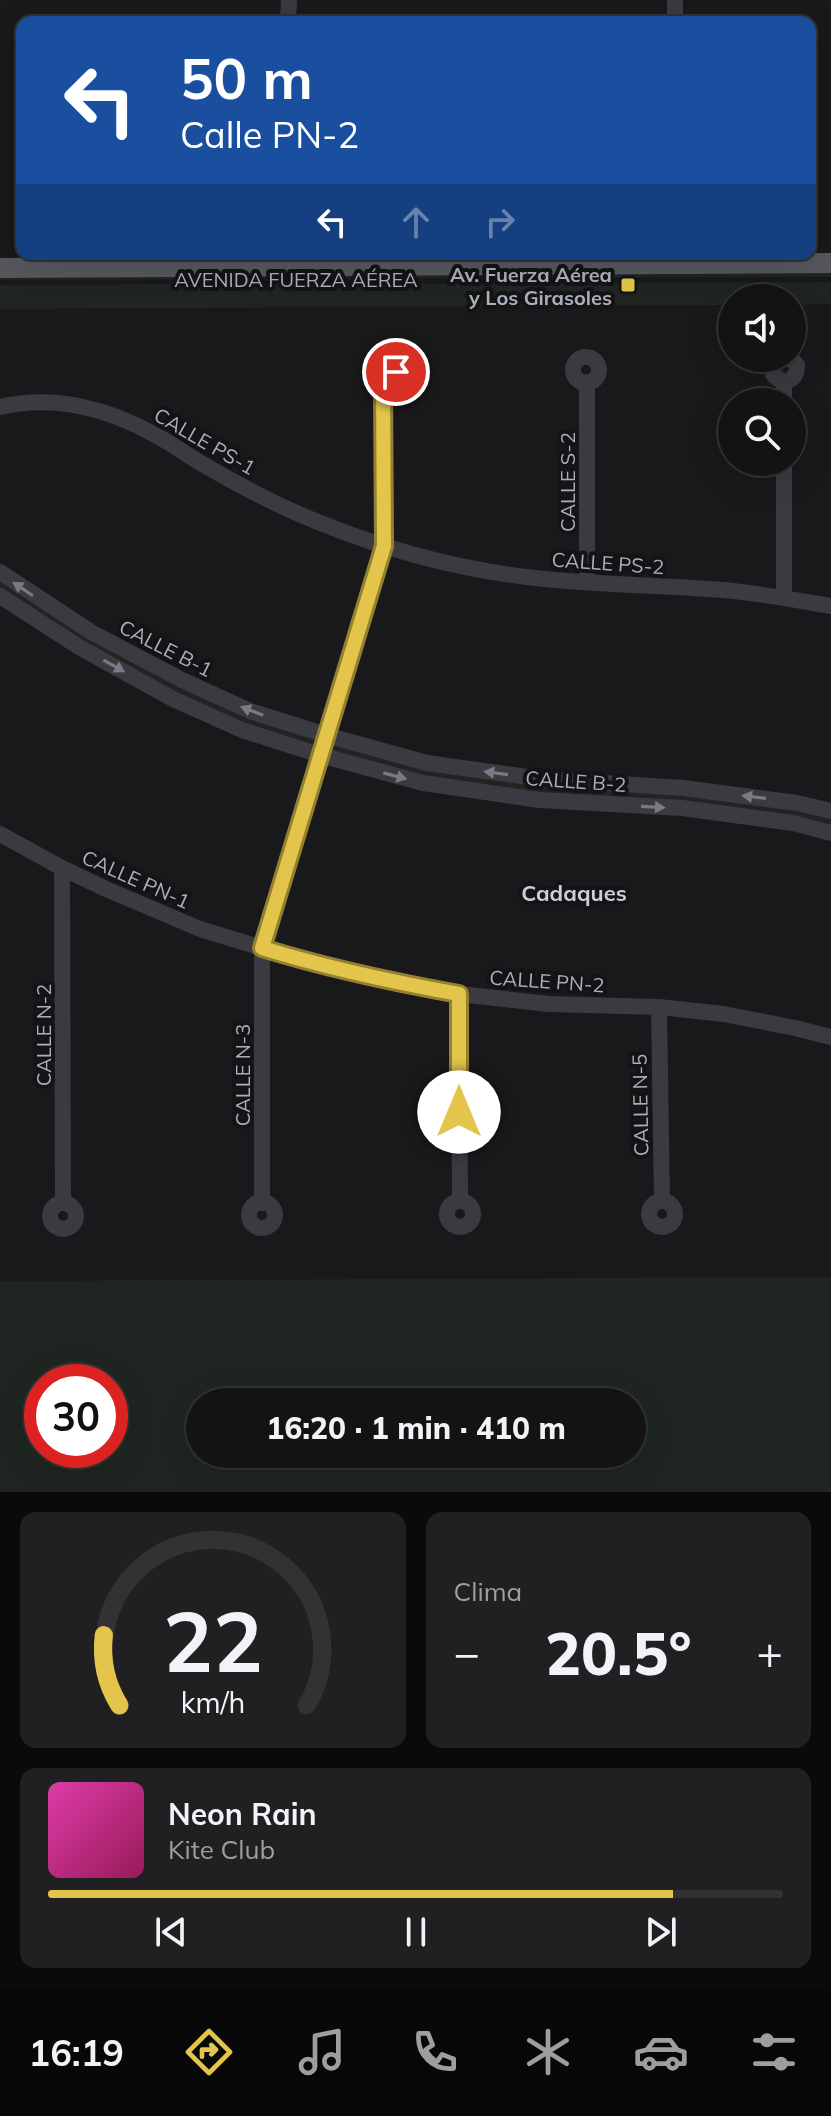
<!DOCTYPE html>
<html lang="es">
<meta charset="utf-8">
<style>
body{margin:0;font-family:Mulish,sans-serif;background:#202022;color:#f1f3f6;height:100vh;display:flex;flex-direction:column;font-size:30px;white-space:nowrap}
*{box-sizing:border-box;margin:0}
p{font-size:26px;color:#9d9ea0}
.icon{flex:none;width:44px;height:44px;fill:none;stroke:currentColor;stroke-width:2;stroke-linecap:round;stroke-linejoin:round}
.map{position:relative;height:1492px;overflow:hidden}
.panel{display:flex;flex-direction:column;gap:20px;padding:20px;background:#0a0a0b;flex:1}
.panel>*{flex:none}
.hud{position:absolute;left:16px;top:16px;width:800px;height:244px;border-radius:16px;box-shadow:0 8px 32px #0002,0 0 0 2px #323234;background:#1a4fa0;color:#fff;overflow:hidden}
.tools{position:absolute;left:718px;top:284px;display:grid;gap:16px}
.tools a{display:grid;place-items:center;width:88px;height:88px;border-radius:50%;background:#131314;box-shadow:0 8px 32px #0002,0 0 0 2px #323234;font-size:40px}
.speed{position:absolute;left:24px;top:1364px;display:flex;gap:16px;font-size:40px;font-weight:700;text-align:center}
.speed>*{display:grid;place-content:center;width:104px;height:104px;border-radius:50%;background:#131314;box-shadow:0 8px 32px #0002,0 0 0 2px #323234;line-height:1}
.speed .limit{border:12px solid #d22;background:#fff;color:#111}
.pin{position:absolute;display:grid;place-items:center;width:68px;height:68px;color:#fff;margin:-34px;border:4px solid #fff;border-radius:50%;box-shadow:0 2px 8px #0007}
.me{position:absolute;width:88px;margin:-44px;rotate:0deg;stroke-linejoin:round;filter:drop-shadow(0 0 6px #0008)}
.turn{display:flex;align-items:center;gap:28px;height:168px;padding:0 32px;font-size:36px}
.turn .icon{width:104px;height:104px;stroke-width:2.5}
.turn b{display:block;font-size:56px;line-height:68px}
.lanes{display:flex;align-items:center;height:76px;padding:0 32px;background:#0003;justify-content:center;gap:40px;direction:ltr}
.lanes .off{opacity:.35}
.big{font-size:60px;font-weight:800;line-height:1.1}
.panel .tile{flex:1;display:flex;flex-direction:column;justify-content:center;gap:12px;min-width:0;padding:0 28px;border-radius:16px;background:#202022}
.panel .dial{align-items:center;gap:0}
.dial svg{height:208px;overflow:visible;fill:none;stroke:#323234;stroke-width:7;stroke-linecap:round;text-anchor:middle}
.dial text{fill:#f1f3f6;stroke:none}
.song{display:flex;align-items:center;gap:24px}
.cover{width:96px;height:96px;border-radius:12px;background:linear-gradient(135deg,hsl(320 70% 55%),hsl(330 70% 35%))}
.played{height:8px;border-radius:4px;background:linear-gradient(90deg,#e2c54a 85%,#323234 85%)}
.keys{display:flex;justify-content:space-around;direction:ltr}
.heat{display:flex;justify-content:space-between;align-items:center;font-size:44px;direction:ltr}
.panel .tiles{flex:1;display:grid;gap:20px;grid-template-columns:1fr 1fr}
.tile:last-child{grid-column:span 2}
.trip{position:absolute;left:186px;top:1388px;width:460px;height:80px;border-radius:40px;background:#131314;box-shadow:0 8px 32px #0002,0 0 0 2px #323234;font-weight:800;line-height:80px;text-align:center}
.menu{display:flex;height:128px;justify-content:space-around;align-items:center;background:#080808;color:#9d9ea0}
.menu .icon{width:56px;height:56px}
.menu .active{color:#e2c54a}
.menu b{font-size:36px;color:#f1f3f6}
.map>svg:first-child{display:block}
.grass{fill:#1f2621;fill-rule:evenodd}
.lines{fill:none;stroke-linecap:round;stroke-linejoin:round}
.minor{stroke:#3a3a40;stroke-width:16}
.major{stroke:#57575e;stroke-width:20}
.oneway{fill:#797a83}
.route-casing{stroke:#938030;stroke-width:20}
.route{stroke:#e2c54a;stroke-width:14}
.poi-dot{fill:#e2c54a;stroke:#141416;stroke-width:3}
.labels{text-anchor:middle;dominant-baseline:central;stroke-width:8;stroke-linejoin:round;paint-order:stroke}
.poi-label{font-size:20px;font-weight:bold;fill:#adafb9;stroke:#141416;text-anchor:end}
.street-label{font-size:20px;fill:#adafb9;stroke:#141416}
.neighbourhood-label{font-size:22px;font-weight:bold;fill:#cdced6;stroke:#141416}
</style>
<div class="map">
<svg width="831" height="1492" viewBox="0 0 831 1492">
<rect width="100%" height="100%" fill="#19191b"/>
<path class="grass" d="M831 263V277L0 280V268Z
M831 282V304L792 305V298H732V305L0 309V285Z
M0 572 182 680 427 763 831 811V833L423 783 242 730 0 596Z
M831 1277V1492H0V1281ZM110 1382V1450H42V1382ZM632 1402V1454H200V1402Z"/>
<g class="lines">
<path class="minor" d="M288 22 289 0
M675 22V0
M283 279V254
M573 370a13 13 0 1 1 26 0a13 13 0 1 1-26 0Z
M779 358 773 364V374C783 387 798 381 797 365L790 358
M371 371a13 13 0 1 1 26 0a13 13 0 1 1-26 0Z
M784 402V382
M0 407C54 394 110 409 157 436 173 444 188 456 204 465 242 487 282 508 323 524 390 551 463 570 535 578 597 585 660 585 723 590 759 593 795 600 831 606
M0 572 91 632 182 680 250 711 326 735 427 763 542 779 683 788 797 803 831 811
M587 582V382
M0 596 79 647 173 699 242 730 320 755 423 783 539 800 682 808 793 823 831 833
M784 598V462
M0 834 62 868 106 889 200 929 318 965 395 983 459 994 549 1004 659 1007 724 1014 795 1028 831 1037
M62 868 63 1203
M459 994 460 1201
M659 1007 662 1201
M649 1214a13 13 0 1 1 26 0a13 13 0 1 1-26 0Z
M447 1214a13 13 0 1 1 26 0a13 13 0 1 1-26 0Z
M249 1215a13 13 0 1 1 26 0a13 13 0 1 1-26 0Z
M262 1203V948L384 546 383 384
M50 1216a13 13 0 1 1 26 0a13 13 0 1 1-26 0Z"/>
<path class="major" d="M0 268 831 263"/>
</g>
<defs><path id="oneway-solid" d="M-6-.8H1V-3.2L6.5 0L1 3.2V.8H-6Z" transform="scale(2)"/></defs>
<g class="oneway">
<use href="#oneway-solid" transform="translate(23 589) rotate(-146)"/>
<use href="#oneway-solid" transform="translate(114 666) rotate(29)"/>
<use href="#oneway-solid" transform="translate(252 711) rotate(-159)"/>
<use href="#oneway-solid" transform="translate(496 773) rotate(-172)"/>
<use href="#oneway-solid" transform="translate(395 776) rotate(15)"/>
<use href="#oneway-solid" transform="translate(754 797) rotate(-173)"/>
<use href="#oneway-solid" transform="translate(653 807) rotate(3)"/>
</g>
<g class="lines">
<g class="route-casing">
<path id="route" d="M396 372 393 380 383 384 384 546 262 948C327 968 392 982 459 994V1112"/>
</g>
<use href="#route" class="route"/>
</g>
<rect class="poi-dot" x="620" y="277" width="16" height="16" rx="4"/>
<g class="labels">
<g class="poi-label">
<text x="612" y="274">Av. Fuerza Aérea<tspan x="612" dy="23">y Los Girasoles</tspan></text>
</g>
<g class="street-label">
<text x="296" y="279">AVENIDA FUERZA AÉREA</text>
<text transform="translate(205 441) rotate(30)">CALLE PS-1</text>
<text transform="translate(567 482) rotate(-90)">CALLE S-2</text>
<text transform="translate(608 563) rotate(4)">CALLE PS-2</text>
<text transform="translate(166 648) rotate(27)">CALLE B-1</text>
<text transform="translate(576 781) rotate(4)">CALLE B-2</text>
<text transform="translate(136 879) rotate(24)">CALLE PN-1</text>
<text transform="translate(547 981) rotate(4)">CALLE PN-2</text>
<text transform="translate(43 1035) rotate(-90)">CALLE N-2</text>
<text transform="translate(242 1075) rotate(-90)">CALLE N-3</text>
<text transform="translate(640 1105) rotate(-91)">CALLE N-5</text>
</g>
<g class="neighbourhood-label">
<text x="574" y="893">Cadaques</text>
</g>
</g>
</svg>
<div class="tools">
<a><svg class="icon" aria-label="sound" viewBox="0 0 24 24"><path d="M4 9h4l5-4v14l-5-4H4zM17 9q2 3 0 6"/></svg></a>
<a><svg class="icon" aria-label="search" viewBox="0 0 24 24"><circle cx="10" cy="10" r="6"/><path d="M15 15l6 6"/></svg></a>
</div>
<div class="speed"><div class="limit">30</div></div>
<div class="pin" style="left:396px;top:372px;background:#d93025"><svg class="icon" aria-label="arrive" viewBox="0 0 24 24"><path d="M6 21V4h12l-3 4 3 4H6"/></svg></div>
<svg class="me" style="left:459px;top:1112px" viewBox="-20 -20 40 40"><circle r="19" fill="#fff"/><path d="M0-13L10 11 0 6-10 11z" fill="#e2c54a"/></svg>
<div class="trip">16:20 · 1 min · 410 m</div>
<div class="hud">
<div class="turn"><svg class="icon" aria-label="left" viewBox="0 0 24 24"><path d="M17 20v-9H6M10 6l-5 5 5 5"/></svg><div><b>50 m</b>Calle PN-2</div></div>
<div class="lanes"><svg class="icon" aria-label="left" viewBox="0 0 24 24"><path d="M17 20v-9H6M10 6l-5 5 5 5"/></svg><svg class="icon off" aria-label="ahead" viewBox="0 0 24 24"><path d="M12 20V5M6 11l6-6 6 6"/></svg><svg class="icon off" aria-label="right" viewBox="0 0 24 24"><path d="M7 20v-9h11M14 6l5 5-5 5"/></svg></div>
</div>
</div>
<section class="panel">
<div class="tiles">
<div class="tile dial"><svg viewBox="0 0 100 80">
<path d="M14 69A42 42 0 1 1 86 69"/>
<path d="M14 69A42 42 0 0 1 8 42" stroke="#e2c54a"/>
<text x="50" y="56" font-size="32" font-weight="700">22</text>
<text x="50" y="72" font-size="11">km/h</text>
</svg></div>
<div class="tile"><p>Clima</p>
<div class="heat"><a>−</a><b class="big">20.5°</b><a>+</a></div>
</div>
<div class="tile">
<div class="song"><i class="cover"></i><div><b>Neon Rain</b><p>Kite Club</p></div></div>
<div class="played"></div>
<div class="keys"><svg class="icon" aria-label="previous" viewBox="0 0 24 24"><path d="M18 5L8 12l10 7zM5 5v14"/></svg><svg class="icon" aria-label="pause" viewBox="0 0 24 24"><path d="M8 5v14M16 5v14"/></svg><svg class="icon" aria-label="next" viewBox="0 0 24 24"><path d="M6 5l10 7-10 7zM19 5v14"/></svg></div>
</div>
</div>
</section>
<nav class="menu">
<b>16:19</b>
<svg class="icon active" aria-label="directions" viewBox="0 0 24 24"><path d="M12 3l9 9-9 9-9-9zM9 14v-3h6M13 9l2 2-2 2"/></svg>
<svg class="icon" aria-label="music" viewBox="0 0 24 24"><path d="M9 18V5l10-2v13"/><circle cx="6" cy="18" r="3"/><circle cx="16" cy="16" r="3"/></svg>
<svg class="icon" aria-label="phone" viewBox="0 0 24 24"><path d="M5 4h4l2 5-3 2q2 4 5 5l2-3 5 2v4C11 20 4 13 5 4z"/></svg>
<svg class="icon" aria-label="climate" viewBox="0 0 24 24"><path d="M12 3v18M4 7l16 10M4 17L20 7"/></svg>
<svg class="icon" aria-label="car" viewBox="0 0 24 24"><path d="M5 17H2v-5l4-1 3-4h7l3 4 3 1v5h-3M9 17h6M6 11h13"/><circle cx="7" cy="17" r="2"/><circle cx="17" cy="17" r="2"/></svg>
<svg class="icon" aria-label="filters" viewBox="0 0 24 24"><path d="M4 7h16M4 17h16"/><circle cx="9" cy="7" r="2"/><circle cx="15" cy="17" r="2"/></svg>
</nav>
